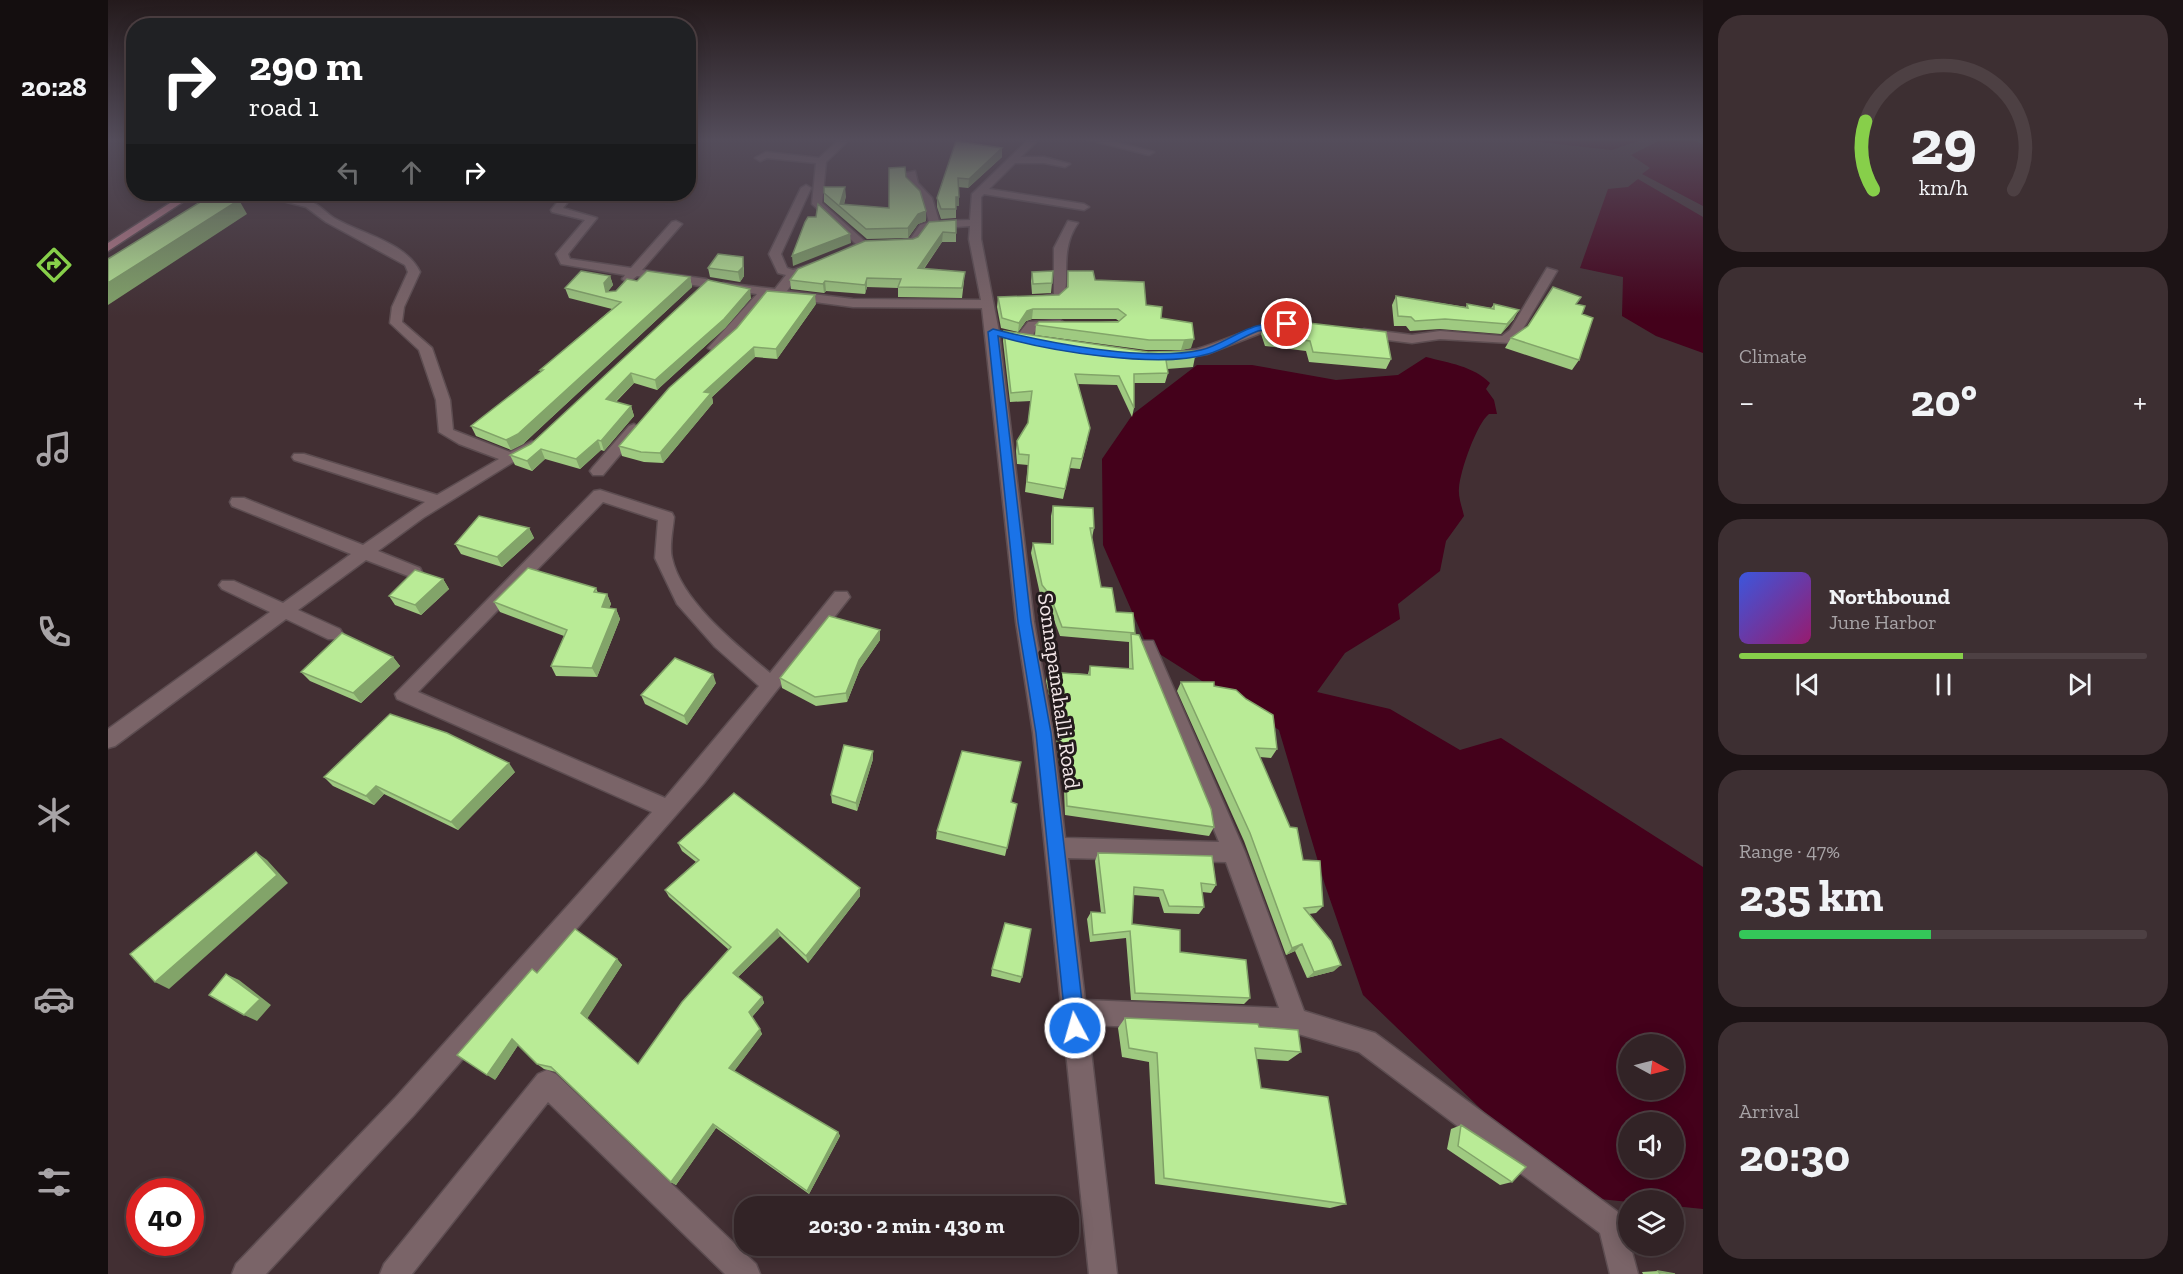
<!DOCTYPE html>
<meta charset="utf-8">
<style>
body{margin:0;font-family:"Zilla Slab",serif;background:#3d2f32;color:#f1f3f6;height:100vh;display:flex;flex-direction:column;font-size:22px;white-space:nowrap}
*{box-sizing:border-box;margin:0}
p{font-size:20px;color:#a8a4a7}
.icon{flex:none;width:33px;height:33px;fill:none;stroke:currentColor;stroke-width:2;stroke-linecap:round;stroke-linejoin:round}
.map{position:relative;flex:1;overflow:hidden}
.details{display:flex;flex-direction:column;gap:15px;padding:15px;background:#1c1315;width:480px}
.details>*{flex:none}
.guide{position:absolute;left:18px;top:18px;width:570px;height:183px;border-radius:24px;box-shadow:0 3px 15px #0003,0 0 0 2px #4d4043;background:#202124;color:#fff;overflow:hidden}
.needle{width:39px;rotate:97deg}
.tools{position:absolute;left:1510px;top:1034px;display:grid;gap:12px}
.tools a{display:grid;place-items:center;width:66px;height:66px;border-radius:50%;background:#322326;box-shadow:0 3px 15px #0003,0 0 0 2px #4d4043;font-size:30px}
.speed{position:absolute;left:18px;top:1178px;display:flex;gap:12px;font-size:30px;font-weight:700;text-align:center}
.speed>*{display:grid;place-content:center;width:78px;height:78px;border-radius:50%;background:#322326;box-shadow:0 3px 15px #0003,0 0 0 2px #4d4043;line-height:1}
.speed .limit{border:9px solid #d22;background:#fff;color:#111}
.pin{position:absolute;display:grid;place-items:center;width:51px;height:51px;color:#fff;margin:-26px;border:3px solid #fff;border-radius:50%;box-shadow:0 2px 6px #0007}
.me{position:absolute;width:66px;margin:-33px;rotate:354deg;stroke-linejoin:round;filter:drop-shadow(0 0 4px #0008)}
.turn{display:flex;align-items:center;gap:21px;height:126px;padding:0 24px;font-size:27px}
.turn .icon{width:78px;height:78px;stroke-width:2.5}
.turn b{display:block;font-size:42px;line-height:51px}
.lanes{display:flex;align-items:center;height:57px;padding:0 24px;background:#0003;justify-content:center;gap:30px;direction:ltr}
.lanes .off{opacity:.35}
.big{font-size:45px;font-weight:700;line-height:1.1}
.details .tile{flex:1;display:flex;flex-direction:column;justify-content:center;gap:9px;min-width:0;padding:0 21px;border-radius:24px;background:#3d2f32}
.details .dial{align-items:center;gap:0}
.dial svg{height:156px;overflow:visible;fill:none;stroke:#4d4043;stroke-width:7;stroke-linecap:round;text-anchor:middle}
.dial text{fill:#f1f3f6;stroke:none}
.song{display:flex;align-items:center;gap:18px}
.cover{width:72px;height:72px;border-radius:9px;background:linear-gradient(135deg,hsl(230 70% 55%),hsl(320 70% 35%))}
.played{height:6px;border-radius:3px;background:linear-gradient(90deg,#87cf4a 55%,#4d4043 55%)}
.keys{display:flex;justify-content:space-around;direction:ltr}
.heat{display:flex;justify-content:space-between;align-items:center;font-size:33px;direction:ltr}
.charge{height:9px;border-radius:4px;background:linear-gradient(90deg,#34c759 47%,#4d4043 0)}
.trip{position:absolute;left:626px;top:1196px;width:345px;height:60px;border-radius:24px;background:#322326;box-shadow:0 3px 15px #0003,0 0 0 2px #4d4043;font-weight:700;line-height:60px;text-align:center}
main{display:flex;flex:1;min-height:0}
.tab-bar{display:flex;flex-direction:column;width:108px;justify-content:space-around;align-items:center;background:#140e0f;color:#a8a4a7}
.tab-bar .icon{width:42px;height:42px}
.tab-bar .current{color:#87cf4a}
.tab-bar b{font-size:27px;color:#f1f3f6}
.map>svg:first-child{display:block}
.water{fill:#44011b;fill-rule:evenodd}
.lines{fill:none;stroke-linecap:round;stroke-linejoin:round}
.minor-casing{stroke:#5d4d51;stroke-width:3}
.major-casing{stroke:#5d4d51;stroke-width:3}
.minor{fill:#7a6468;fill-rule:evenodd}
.major{fill:#bb7d8b;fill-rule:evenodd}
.wall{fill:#9fca81}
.shaded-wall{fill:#82a469}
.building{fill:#b9eb96;stroke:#82a469;stroke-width:1.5}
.route{fill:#1a73e8;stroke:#114b97;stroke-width:1.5}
.labels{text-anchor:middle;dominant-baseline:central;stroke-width:6;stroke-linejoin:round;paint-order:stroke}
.street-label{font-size:22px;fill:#f4e7e9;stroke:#231a1c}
</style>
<main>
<nav class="tab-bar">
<b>20:28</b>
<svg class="icon current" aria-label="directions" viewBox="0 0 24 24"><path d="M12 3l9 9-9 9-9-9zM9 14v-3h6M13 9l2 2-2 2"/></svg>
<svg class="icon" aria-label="music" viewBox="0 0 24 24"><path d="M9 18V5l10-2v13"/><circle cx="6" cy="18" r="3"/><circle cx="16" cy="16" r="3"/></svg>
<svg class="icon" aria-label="phone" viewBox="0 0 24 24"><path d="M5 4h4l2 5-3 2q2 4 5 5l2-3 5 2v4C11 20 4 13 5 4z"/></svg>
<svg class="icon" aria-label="climate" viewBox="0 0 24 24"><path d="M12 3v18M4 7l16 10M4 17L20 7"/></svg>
<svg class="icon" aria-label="car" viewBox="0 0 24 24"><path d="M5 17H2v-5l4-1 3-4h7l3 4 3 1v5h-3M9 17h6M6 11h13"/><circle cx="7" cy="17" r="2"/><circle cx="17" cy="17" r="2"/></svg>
<svg class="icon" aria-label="filters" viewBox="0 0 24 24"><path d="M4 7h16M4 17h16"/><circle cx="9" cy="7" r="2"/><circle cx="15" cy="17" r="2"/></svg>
</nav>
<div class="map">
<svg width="1595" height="1274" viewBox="0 0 1595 1274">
<rect width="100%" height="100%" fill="#422f33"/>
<path class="water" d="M1401 139H1536L1504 150Z
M1554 139H1581L1595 144V206L1534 174 1542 168 1523 155Z
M1530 179 1595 217V353L1548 336 1514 316 1515 277 1472 268 1500 189 1520 187Z
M1318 357C1341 363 1365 366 1382 383L1378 389 1386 400 1389 414H1381C1369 423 1352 471 1351 488 1350 497 1354 507 1356 516L1338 541 1332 571 1290 604 1292 619 1237 653 1209 692 1282 709 1352 750 1393 738 1595 867V1209L1566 1206V1200L1521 1202 1463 1196 1255 995 1217 885 1171 730 1039 646 995 545 994 459 1025 414 1089 365H1144L1228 380 1290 375ZM1521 1044H1566V1089H1521ZM1521 1122H1566V1167H1521Z"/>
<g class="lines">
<g class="minor-casing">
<path id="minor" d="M732 139H742L718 162 714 203 761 245 737 257 733 256V252L748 244 704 204 708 163 659 158 652 161 647 158 658 152 711 158Z
M921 139H931L913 157H936L962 164 957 167 936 163H907L881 189 976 204 981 207 976 210 876 194 873 197V239L891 332 926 622 945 733 957 838 1111 842 1030 646 1033 641H1045L1137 852 1196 1011 1267 1033 1514 1215 1530 1274H1502L1492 1233 1251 1052 1187 1033 980 1025 1009 1274H981L925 733 908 622 874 308 745 307 661 296 612 351 607 352 600 348 649 294 615 289V283L667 289 678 275 670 273 661 254 693 188 698 185 703 188 673 254 679 268 685 270 709 262 715 266 689 277 679 291 745 299 873 300 861 239 862 226 820 229 811 243 790 246 784 243 803 238 812 225 821 222 814 199 800 184 798 173 807 171 810 183 824 198 831 221 862 220 864 194ZM960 858 1118 862 1171 1008 977 1000Z
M978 139H995L1046 152 1041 155Z
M148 194C165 192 186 197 203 202 212 205 218 213 226 218 253 234 298 242 312 272L296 307 294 322 324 348 342 400 345 430 402 452 424 441 431 446 315 518 270 551 312 568 314 572 312 576H300L258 560 190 610 232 629 235 634 232 639H220L178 619 7 746 0 748V729L162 612 114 589 111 585 114 581H126L175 603 243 554 124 506 122 502 124 498H136L255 545 317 502 186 460 184 457 186 454H196L329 495 391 459 351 444 331 432 328 400 311 350 282 323 284 307 300 272 297 265 218 222 198 207Z
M456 194H466L455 208 489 218 460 254 462 259 523 268 564 222 568 221 574 224 534 270 598 279 604 283 598 287 529 276 520 283 514 279 517 275 453 264 448 254 477 220 444 212 443 210Z
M960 221 970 223C949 253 965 285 953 301L928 304V298L946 294V248Z
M1439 268 1449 271 1413 332 1402 343 1332 339 1304 343 1256 337 1250 333 1256 329 1304 335 1332 331 1394 336 1402 330Z
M952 320 958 324 956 327 928 329 921 343H911L910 340 912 332 920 322Z
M1178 320 1184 324 1182 327 1153 333 1099 354 1065 360 1058 356C1065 349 1080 351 1089 349 1120 340 1146 325 1178 320Z
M526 424 533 429 531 432 495 475H485L482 471 485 467 521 426Z
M492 490 564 513 566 517C565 529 561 547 564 558 573 601 630 646 662 673L727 592H739L742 597 596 783 306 1115 158 1274H124L128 1264 288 1097 544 812 289 699 287 694 486 491ZM495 502 550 520 547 558 569 604 607 647 651 686 557 798 310 692Z
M439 1070 448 1074 648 1264 652 1274H617L440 1102 304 1274H272L276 1264 430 1074Z"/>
</g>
<g class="major-casing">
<path id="major" d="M76 194H87L0 251V243Z"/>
</g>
<use href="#minor" class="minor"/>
<use href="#major" class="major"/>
</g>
<path class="wall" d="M848 141 894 148V157L860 188 850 187 851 206H848V218L833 219 829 207V198Z
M798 177 818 211V221L810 224 800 238 759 239 716 202V193L738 196 736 205 781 208Z
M848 220V242H834L816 269 856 281 854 298 790 297V288L759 287 757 294 718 291 716 293 683 289 682 280 805 239Z
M636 267V276L632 282 602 277 600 268Z
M960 271 987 280 1038 305 1053 318 1084 323 1083 348 1073 350H1038L927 335 928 325 1011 321 1008 319H924L918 321 910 332 893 328 889 307 890 297 951 295 959 288Z
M924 272 944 283 943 293 924 294 923 281Z
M502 276 505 285 500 291H508L529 281 582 277 584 287 415 444 403 450 368 436 363 426 433 372 432 370 504 309 461 298 457 288Z
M600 280 643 298 617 328 549 390 526 383 508 402 523 406 526 416 496 451 493 450 472 469 437 459 424 471 407 465 402 455 423 444Z
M1288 296 1358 307 1359 304 1383 308 1386 304 1406 319 1393 334 1332 329 1302 331 1298 326H1286L1284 305Z
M708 304 669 359 647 357 604 397 605 403 555 463 536 462 514 456 511 446 561 388Z
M1468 304 1474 314 1471 360 1464 370 1397 348 1403 338Z
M1157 324 1283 359 1278 369 1201 362 1198 351 1157 346 1153 334Z
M896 331 1040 352 1087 357 1085 367 1059 369 1060 373 1057 383H1026V408L1024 417 1009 385 969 384 980 438 972 469 962 468 955 499 917 492 920 465 909 464 908 451 909 441 920 424 923 401 902 402 895 341Z
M945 506 986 528 984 538 993 587 1008 612 1027 633 1026 635 1106 827 1101 836 957 815 955 766 951 765 944 700H942L938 681 940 672 980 674 982 666 1021 669V642L952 636 940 604 932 594 923 553 925 543 943 544V516Z
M421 528 426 538 394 567 353 554 347 544Z
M335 579 341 589 313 615 287 605 281 596Z
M488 588 490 593 499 594 503 604 501 608 508 609 512 619 489 677 448 676 443 666 456 636 392 612 386 602Z
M772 630V640L752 669 739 702 708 706 674 688 672 678Z
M285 657 292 666 253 703 202 681 193 672Z
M1073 682 1106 686 1169 749 1163 758 1152 757 1195 860 1215 906 1208 913 1201 914 1226 971 1199 978 1187 951 1178 955 1136 841 1069 691Z
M608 683 579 725 537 704 533 695Z
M765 759 749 811 724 803 723 795Z
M913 762 903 803 909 804 897 856 828 839 829 831Z
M407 772 350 830 276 794 266 805 225 786 216 777Z
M570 843 752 888V896L700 963 672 936 630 977 654 997 656 1003 644 1017 654 1034 626 1071 730 1132 732 1136 701 1194 608 1128 568 1185 563 1182 448 1072 436 1069 429 1064 410 1045 387 1080 429 973 509 959 514 965 479 1018 530 1064 621 950 561 897 557 890 588 862 574 851Z
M990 853 1108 885 1103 893 1094 892 1096 907 1091 914 1056 913 1051 897 1025 895 1024 924 1072 952 1142 998 1136 1004 1023 1000 1018 938 982 942 979 919 983 912 993 913 987 861Z
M884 969 914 977 912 983 883 976Z
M1017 1018 1151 1027 1193 1052 1180 1061 1148 1059 1153 1088 1238 1204 1222 1208 1047 1184 1041 1062 1014 1057 1010 1028Z
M1353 1125 1404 1182 1392 1185 1339 1149 1343 1129Z
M1550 1271 1567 1274H1535L1534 1272Z"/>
<path class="shaded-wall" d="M894 148V157L860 188 861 179Z
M737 187 738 196 734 209 732 204Z
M848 197H851V206H848Z
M131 200 139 214 0 305V283Z
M818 211V221L810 224 800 238V228L810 214Z
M835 232 834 242 809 278 810 268Z
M742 234 743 243 685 266 684 256Z
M635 257 636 276 632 282 630 272Z
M502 276 505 285 499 293 496 283Z
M582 277 584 287 415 444 403 450 398 440Z
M759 278V287L757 294V285Z
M717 281 718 291 716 293 715 284Z
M642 289 643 298 617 328 549 390 547 380Z
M707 295 708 304 669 359 668 349Z
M925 309 924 319 918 321 910 332 911 323 919 311Z
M1411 310 1406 319 1393 334 1399 324Z
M1086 339 1083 348 1073 350 1076 340Z
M646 347 647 357 604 397 605 403 555 463 552 453 596 392Z
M523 373 526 383 501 408 498 399Z
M523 406 526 416 496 451 493 441Z
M490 440 493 450 472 469 468 459Z
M433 449 437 459 424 471 419 461Z
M421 528 426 538 394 567 389 557Z
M335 579 341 589 313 615 307 605Z
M499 594 503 604 498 616 494 607Z
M508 609 512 619 489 677 484 668Z
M772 630V640L752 669 739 702 738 693 751 660Z
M285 657 292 666 253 703 245 693Z
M605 674 608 683 579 725 576 716Z
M765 751V759L749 811 748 803Z
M401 763 407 772 350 830 343 822Z
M268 786 276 794 266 805 258 796Z
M148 852 159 860 180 883 61 989 47 982Z
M752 888V896L700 963 698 956Z
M669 929 672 936 628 979 625 973Z
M1194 944 1187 951 1178 955 1184 948Z
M509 959 514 965 479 1019 473 1013Z
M1233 965 1226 971 1199 978 1206 972Z
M118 974 131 980 163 1005 149 1021 136 1015Z
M654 997 656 1003 643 1018 641 1012Z
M652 1029 654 1034 625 1073 621 1068Z
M404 1039 411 1044 387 1080 379 1075Z
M605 1124 608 1128 568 1185 563 1182Z
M730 1132 732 1136 701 1194 699 1191Z"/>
<path class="building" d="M848 141 894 148 861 179 850 178 851 197H848V209H833L829 198Z
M797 167 798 177 812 191 818 211 810 214 800 228 758 229 716 193V187H737L732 204 781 208V168Z
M102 196 131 200 0 283V259Z
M710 204 742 234 684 256 697 222 700 217H708Z
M848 220V233L835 232 810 268 857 272 854 288 790 287 793 279 759 278 757 285 717 281 715 284 682 280 690 269 757 241 805 239 810 237 821 222Z
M610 254 635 257V267L630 272 600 268Z
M473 271 502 276 496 283 498 292 508 291 519 279 529 281 539 271 582 277 410 434 398 440 363 426 435 370H432L513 302 457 288Z
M945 271 944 283 925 284 924 272Z
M960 271H985L987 280 1036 282 1038 305 1054 307 1053 318 1084 323 1086 339 1076 340H1041L928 325 931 322H1010L1018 315 1010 309H925L919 311 911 323 894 318 890 297 951 295 960 287Z
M600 280 642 289 616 319 547 380 523 373 498 399 523 406 493 441 490 440 468 459 433 449 419 461 402 455 423 444Z
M1445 287 1473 297 1468 304 1477 306 1474 314 1485 318 1471 360 1403 338 1420 326Z
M659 291 707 295 668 349 646 347 596 392 603 393 552 453 533 452 511 446 561 388 629 328Z
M1288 296 1360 308 1359 304 1386 309V304L1411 310 1399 324 1337 319 1307 321 1303 317 1290 316Z
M1183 321 1278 332 1283 359 1205 352 1202 341 1161 336 1157 324Z
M896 331 1040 352 1087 351V357L1058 360 1060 373 1026 374V408L1011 376 967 374 982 428 974 459 964 458 957 489 919 482 921 455 911 454 909 441 920 423 924 391 903 393Z
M945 506 985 508 986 528H982L993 587 1004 588 1008 612 1025 613 1027 633 954 627 942 595 934 585 925 543 945 544Z
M371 516 421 528 389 557 347 544Z
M420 568 488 588 486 592 499 594 494 607 508 609 484 668 443 666 459 630 386 602Z
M307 570 335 579 307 605 281 596Z
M721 616 772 630 751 660 738 693 707 697 672 678Z
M234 633 285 657 245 693 193 672Z
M1023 634 1031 635 1103 809 1106 827 959 806 957 757 953 756 946 691 944 690 940 672 982 675V666L1025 669Z
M567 658 605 674 576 716 533 695Z
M1073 682H1106V686L1128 690 1138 699 1165 715 1169 749 1148 748 1182 827 1189 828 1195 860 1212 861 1215 906 1196 908 1223 941 1233 965 1206 972 1194 944 1184 948 1142 833Z
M282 714 339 733 401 763 343 822 268 786 258 796 216 777Z
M736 745 765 751 748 803 723 795Z
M854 751 913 762 903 802 909 804 899 848 829 831Z
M626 793 752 888 698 956 669 929 625 973 654 997 641 1012 652 1029 621 1068 730 1132 699 1191 605 1124 563 1182 443 1067 429 1064 404 1039 379 1075 349 1055 424 969 429 973 467 929 509 959 473 1013 530 1064 574 1002 623 947 557 890 591 860 570 843Z
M148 852 169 875 47 982 22 954Z
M990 853 1104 856 1108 885 1093 883 1096 907 1061 906 1055 890 1026 887 1024 924 1072 930V952L1138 960 1142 998 1027 993 1022 931 985 935 983 912 997 913Z
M897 923 923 929 914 977 884 969Z
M118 974 152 999 136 1015 101 995Z
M1017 1018 1150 1024 1151 1027 1190 1030 1193 1052 1147 1048 1153 1088 1220 1097 1238 1204 1056 1178 1049 1053 1021 1048Z
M1353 1125 1418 1167 1404 1182 1350 1146Z
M1550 1271 1567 1274H1552Z"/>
<linearGradient id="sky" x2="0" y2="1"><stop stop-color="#241a1c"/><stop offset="0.44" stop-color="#544d5b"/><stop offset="1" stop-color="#544d5b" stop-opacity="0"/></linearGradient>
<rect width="1595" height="317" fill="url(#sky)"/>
<path class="route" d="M1179 321 1184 324 1182 326C1172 328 1160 328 1150 331 1133 337 1118 349 1100 354 1051 369 940 351 890 336L923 622 943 733 977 1028 974 1034 967 1037 961 1034 958 1028 928 733 910 622 880 332 885 329C940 343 1037 362 1093 350 1110 346 1126 334 1143 328 1154 323 1167 323 1179 321Z"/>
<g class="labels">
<g class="street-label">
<text transform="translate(951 691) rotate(82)">Sonnapanahalli Road</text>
</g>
</g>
</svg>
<div class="tools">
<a><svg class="needle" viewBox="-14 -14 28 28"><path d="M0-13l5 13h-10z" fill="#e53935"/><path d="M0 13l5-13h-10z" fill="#a8a4a7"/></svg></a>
<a><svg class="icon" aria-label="sound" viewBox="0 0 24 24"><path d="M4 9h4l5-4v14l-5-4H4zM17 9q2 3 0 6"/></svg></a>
<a><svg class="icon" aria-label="layers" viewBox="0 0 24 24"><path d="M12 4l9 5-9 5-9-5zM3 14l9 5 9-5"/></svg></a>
</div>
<div class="speed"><div class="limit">40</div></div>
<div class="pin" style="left:1179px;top:324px;background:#d93025"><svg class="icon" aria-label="arrive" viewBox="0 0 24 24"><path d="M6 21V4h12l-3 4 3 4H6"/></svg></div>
<svg class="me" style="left:967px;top:1028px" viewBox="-20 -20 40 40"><circle r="17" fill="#1a73e8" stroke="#fff" stroke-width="3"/><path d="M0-11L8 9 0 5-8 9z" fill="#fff"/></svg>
<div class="trip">20:30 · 2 min · 430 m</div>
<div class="guide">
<div class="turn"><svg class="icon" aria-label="right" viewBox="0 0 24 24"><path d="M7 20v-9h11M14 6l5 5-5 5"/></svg><div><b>290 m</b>road 1</div></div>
<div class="lanes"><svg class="icon off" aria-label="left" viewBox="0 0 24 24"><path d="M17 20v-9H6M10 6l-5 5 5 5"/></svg><svg class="icon off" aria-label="ahead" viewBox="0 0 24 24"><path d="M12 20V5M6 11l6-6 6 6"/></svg><svg class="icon" aria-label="right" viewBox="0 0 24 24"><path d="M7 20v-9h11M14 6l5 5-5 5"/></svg></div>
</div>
</div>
<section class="details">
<div class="tile dial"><svg viewBox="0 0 100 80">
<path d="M14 69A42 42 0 1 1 86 69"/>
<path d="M14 69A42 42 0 0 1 10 34" stroke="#87cf4a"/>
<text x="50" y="56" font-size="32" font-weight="700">29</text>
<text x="50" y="72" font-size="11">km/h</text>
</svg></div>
<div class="tile"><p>Climate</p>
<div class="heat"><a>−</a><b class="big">20°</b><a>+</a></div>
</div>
<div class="tile">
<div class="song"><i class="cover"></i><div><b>Northbound</b><p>June Harbor</p></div></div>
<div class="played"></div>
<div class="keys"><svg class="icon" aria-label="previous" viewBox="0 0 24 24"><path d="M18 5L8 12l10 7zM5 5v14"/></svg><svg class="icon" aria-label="pause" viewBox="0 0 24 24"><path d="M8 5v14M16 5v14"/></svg><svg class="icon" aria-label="next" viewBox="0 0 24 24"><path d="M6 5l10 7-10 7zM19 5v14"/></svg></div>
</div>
<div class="tile"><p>Range · 47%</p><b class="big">235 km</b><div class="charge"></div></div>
<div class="tile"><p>Arrival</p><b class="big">20:30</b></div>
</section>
</main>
